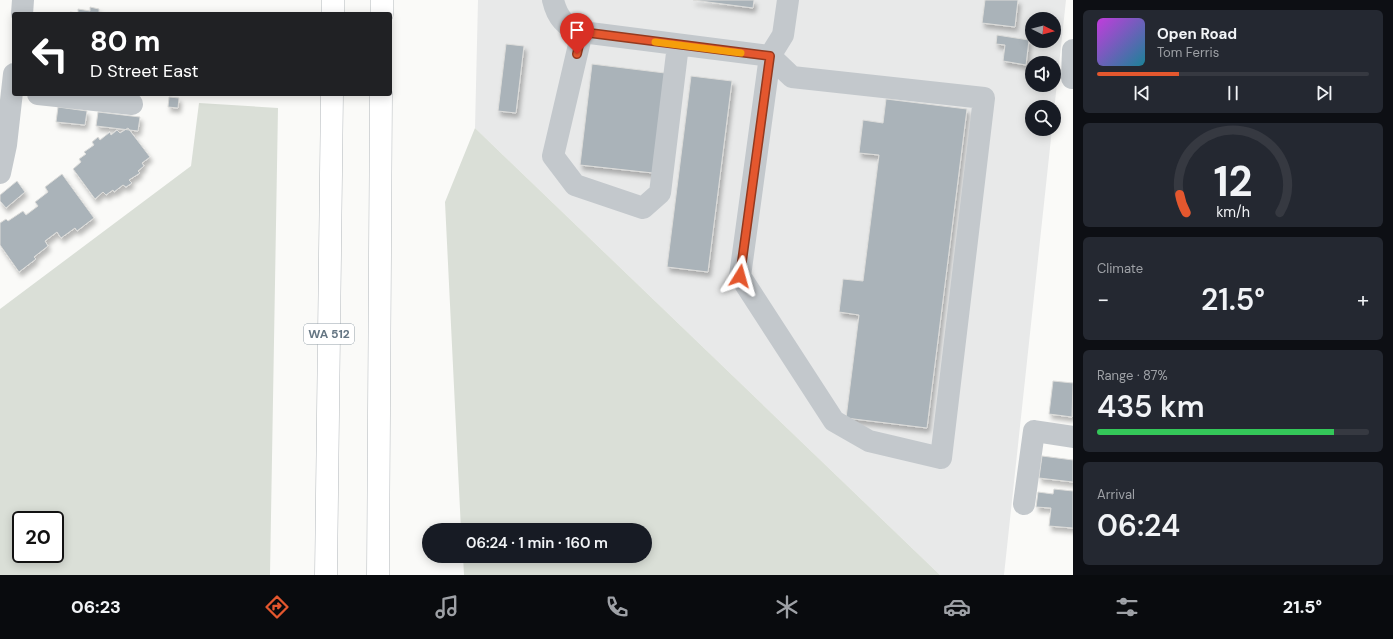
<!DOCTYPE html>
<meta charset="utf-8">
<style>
body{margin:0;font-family:"DM Sans",sans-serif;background:#242831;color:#f1f3f6;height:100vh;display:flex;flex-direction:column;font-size:15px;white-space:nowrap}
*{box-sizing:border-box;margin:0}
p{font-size:13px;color:#9ea1a6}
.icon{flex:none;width:22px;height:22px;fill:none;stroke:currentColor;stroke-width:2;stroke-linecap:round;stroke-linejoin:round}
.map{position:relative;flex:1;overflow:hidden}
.side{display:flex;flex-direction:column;gap:10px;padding:10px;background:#0d0f14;width:320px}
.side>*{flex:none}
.top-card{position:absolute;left:12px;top:12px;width:380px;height:84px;border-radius:4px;box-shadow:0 2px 10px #0003;background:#202124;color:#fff;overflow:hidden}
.needle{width:26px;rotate:96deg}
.tools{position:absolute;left:1025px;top:12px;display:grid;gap:8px}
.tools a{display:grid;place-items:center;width:36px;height:36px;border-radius:50%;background:#171b24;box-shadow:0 2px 10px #0003;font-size:20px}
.speed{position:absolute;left:12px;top:511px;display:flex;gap:8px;font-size:20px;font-weight:700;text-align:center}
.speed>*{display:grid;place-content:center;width:52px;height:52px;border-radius:50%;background:#171b24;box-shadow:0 2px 10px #0003;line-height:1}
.speed .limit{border:2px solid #111;border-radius:6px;background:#fff;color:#111}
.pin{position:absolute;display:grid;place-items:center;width:34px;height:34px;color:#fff;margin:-41px -17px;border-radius:50% 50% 50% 0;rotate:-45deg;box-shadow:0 0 4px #0007}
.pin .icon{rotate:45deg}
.me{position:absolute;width:44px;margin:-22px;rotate:8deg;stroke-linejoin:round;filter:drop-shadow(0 0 3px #0008)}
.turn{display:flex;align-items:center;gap:14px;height:84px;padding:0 12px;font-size:18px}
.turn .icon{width:52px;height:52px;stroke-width:2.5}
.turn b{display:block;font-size:28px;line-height:34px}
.big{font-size:30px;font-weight:600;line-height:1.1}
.side .card{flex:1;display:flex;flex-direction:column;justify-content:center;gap:6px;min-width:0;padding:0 14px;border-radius:6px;background:#242831}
.side .dial{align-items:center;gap:0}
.dial svg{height:104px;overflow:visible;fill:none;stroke:#363941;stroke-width:7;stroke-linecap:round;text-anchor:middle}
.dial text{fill:#f1f3f6;stroke:none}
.song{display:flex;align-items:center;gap:12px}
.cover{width:48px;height:48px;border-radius:6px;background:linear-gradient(135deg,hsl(290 70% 55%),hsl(190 70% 35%))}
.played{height:4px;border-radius:2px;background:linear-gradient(90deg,#e4572e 30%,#363941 30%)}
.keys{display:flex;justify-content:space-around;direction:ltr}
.heat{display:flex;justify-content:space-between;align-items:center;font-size:22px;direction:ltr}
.charge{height:6px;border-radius:3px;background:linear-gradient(90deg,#34c759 87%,#363941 0)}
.trip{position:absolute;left:422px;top:523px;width:230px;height:40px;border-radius:20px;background:#171b24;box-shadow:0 2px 10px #0003;font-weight:600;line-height:40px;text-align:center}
.tab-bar{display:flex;height:64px;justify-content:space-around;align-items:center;background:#090b0e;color:#9ea1a6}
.tab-bar .icon{width:28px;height:28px}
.tab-bar .current{color:#e4572e}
.tab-bar b{font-size:18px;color:#f1f3f6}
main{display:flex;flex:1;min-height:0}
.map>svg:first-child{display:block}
.built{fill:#e8e9e9;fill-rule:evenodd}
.green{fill:#dadfd7;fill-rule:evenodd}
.building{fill:#aab3b9;stroke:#dcdcda;filter:url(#shadow)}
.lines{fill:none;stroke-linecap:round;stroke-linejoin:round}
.highway-casing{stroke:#b4b9bd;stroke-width:23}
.minor{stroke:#c3c8cc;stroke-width:22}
.highway{stroke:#fff;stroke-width:22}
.route-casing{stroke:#94391e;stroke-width:10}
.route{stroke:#e4572e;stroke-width:7}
.slow{stroke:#f59e0b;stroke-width:7}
.labels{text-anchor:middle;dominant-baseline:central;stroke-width:4;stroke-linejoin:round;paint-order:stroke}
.shield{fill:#fff;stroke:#939fa8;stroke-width:1}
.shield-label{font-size:12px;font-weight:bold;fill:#657683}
</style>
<main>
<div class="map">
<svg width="1073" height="575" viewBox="0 0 1073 575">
<defs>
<filter id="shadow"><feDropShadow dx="2.5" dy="4.5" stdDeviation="2" flood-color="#0004"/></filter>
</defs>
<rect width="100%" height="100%" fill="#fafaf8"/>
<path class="built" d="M478 0H1066L1054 111V107H1032V129H1052L1004 575H940L475 128ZM1032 19H1054V41H1032ZM1032 63H1054V85H1032Z"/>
<path class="green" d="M199 103 278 108 270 575H0V309L191 166ZM21 520H55V554H21Z
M475 128 940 575H464L463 556H645V530H461L445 202Z"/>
<path class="building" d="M693 0H754L753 8Z
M985 0H1018L1015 27 982 23Z
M90 7 99 9V12L110 13V14H70V12L78 13V9L90 11Z
M997 35 1029 40 1026 65 1003 61 1005 45 996 44Z
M506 44 524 46 516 113 498 111Z
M592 64 665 73 653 173 580 165Z
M691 76 732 81 708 272 667 267Z
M169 97 179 98 178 108 168 107Z
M886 99 967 109 927 428 846 418 859 315 839 312 843 279 863 281 879 155 859 153 863 120 883 123Z
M58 107 87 111 85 125 56 122Z
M98 112 140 117 138 131 96 126Z
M128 128 150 157 142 163 144 166 138 171 140 173 129 180 132 183 126 187 123 185 114 192 113 190 106 195 103 192 95 199 73 169 81 162 79 159 86 154 84 152 94 145 92 142 98 137 100 140 110 132 111 135 117 130 120 133Z
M62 174 94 218 77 231 75 228 61 238 57 232 45 241 48 246 34 257 36 259 19 272 0 245V223L6 219 8 221 23 211 26 215 38 206 35 202 48 192 45 187Z
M17 181 25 192 6 208 0 201V195Z
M1053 381 1073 383 1072 417 1049 414Z
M1042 456 1073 460V482L1039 478Z
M1054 489 1073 491V528L1049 526 1051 508 1036 507 1038 492 1053 494Z"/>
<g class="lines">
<g class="highway-casing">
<path id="highway" d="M333 14V0
M382 14V0
M326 575 332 94
M378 575 381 94"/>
</g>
<path class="minor" d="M553 0C557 17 565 27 582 32L770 56 792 77 984 98 941 458 869 441 834 421 740 276 770 56 783 35 788 0
M22 14 23 0
M582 32 553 156 575 185 643 208 660 193 678 45
M1072 78 1073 50
M38 94 132 104
M0 173 6 145 14 74
M1024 504 1034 431 1073 437"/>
<use href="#highway" class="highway"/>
</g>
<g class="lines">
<g class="route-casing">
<path id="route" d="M577 54 582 32 770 56 740 276"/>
</g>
<use href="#route" class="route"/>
<path class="slow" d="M655 42 741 53"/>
</g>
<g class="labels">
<rect class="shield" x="304" y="324" width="50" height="20" rx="3"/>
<g class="shield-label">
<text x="329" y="334">WA 512</text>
</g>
</g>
</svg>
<div class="tools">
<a><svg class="needle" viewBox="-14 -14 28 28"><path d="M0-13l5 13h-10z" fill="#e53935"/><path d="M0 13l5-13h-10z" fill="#9ea1a6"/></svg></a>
<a><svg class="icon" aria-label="sound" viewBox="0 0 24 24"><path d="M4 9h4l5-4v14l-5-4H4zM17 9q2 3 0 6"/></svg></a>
<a><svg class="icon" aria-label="search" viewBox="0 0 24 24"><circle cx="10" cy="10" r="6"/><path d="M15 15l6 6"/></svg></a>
</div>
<div class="speed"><div class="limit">20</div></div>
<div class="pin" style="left:577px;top:54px;background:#d93025"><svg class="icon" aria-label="arrive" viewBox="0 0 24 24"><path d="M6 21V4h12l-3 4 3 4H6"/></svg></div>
<svg class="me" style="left:740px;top:276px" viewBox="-20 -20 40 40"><path d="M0-17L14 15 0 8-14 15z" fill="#e4572e" stroke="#fff" stroke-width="4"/></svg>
<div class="trip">06:24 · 1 min · 160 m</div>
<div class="top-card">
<div class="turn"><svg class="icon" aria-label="left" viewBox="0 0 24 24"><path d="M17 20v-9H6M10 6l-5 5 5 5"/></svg><div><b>80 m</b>D Street East</div></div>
</div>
</div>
<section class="side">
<div class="card">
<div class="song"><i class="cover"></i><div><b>Open Road</b><p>Tom Ferris</p></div></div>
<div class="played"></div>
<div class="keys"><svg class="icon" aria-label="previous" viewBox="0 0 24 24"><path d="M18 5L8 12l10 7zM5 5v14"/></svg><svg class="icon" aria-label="pause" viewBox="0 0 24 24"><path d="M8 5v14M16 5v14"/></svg><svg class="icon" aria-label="next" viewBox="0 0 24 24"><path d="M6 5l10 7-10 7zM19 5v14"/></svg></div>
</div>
<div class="card dial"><svg viewBox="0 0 100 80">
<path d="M14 69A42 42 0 1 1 86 69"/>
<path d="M14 69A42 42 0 0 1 9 55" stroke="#e4572e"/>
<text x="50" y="56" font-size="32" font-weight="700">12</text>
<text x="50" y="72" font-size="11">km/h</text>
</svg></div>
<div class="card"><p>Climate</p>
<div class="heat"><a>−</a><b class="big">21.5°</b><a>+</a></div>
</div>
<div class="card"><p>Range · 87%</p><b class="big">435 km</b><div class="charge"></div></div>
<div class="card"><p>Arrival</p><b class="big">06:24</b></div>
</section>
</main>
<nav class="tab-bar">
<b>06:23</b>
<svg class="icon current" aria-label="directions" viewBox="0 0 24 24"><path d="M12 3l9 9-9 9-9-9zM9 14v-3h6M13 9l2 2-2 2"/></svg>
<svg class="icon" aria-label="music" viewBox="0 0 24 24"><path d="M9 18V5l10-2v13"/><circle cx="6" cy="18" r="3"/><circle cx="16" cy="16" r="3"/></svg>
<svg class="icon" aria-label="phone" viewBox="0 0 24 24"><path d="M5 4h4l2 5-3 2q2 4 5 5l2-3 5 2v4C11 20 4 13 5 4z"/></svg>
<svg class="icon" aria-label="climate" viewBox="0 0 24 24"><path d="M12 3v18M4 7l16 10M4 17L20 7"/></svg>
<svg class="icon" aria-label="car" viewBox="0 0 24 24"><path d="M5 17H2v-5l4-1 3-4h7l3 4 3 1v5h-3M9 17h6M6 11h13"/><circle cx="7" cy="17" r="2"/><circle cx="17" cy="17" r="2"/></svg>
<svg class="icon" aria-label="filters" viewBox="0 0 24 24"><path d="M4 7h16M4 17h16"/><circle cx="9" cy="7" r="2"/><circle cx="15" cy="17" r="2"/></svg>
<b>21.5°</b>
</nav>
